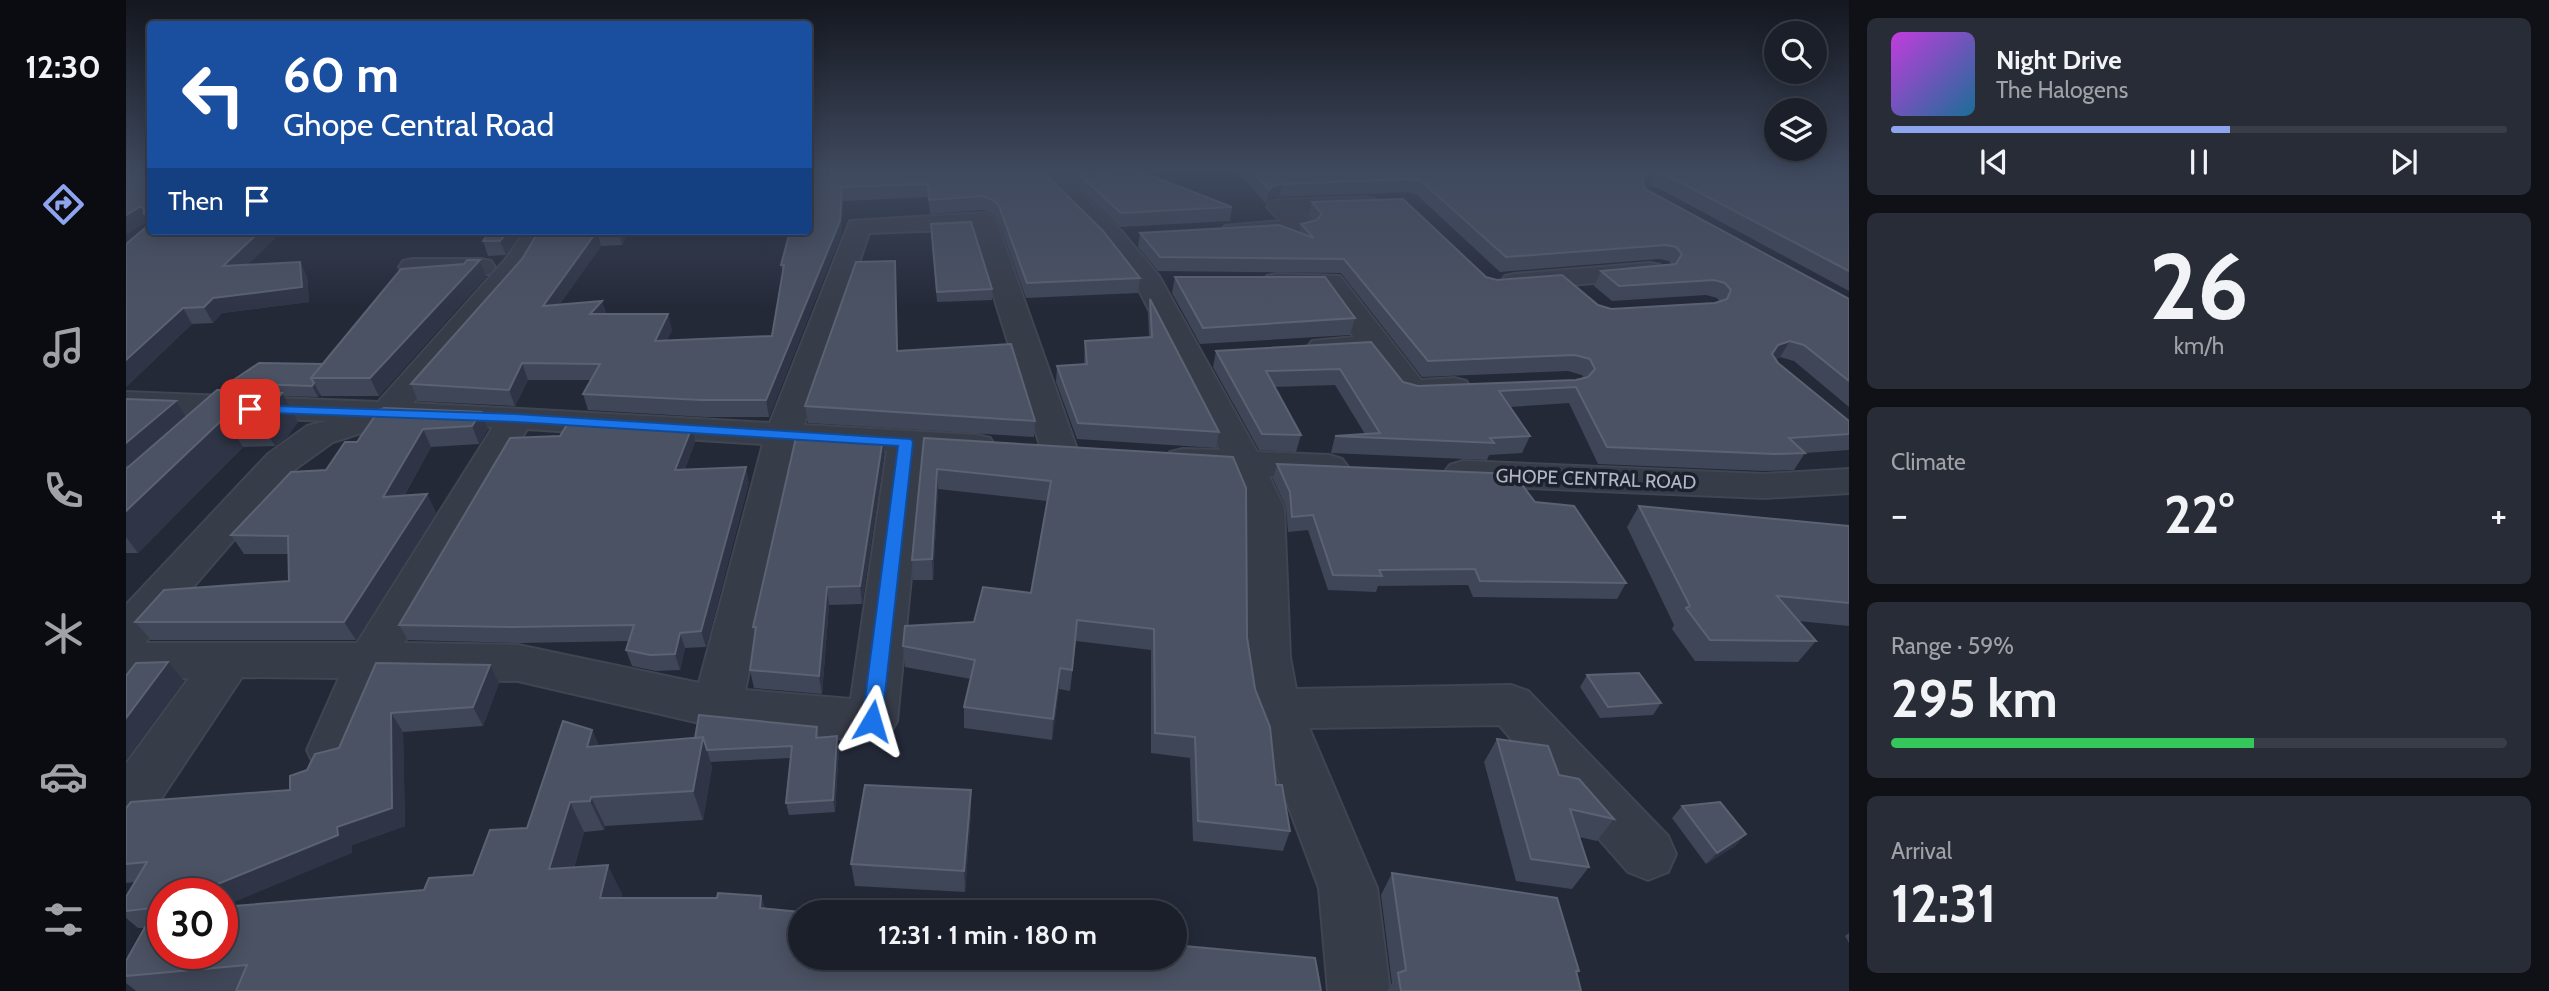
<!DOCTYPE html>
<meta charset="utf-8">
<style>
body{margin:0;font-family:Cabin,sans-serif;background:#282c36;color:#f1f3f6;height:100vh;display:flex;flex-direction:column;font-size:26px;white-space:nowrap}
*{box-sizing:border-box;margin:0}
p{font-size:23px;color:#a0a2a8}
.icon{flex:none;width:38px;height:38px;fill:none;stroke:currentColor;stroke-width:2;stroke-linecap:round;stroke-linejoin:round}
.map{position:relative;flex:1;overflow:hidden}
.side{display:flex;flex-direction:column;gap:18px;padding:18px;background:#0f1117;width:700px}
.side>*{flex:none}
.guide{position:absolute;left:21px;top:21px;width:665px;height:214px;border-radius:7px;box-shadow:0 4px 18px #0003,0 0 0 2px #393d47;background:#1a4fa0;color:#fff;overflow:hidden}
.tools{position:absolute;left:1638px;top:21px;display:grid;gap:14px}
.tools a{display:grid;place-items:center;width:63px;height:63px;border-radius:50%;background:#1b1f2a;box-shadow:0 4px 18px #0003,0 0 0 2px #393d47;font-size:35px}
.speed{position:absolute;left:21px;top:878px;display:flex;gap:14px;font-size:35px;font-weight:700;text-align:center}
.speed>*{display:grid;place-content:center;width:91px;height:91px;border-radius:50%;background:#1b1f2a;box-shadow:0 4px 18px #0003,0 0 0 2px #393d47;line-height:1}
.speed .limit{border:10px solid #d22;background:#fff;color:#111}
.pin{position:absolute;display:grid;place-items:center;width:60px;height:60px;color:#fff;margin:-30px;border-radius:14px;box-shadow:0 4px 10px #0006}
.me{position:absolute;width:77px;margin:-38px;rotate:7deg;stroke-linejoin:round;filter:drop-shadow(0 0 5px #0008)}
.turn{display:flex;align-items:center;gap:24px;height:147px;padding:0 21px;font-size:32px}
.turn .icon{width:91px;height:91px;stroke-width:2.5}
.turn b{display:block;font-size:49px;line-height:60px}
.then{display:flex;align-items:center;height:66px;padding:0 21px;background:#0003;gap:14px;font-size:26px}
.big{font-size:52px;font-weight:700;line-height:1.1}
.side .widget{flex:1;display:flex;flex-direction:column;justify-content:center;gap:10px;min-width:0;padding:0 24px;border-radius:10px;background:#282c36}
.side .dial{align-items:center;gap:0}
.dial b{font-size:91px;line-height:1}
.song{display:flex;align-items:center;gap:21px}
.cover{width:84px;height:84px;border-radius:10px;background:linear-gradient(135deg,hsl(290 70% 55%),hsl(200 70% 35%))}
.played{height:7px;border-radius:4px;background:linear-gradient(90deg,#8da5ef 55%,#393d47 55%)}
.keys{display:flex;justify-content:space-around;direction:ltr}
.heat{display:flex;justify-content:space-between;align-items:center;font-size:38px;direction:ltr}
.charge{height:10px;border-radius:5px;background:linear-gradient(90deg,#34c759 59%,#393d47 0)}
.trip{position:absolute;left:662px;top:900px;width:399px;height:70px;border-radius:35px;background:#1b1f2a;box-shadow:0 4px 18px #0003,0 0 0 2px #393d47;font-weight:700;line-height:70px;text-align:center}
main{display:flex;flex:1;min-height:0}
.tabs{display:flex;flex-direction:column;width:126px;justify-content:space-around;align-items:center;background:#0b0c11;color:#a0a2a8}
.tabs .icon{width:49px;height:49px}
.tabs .selected{color:#8da5ef}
.tabs b{font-size:32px;color:#f1f3f6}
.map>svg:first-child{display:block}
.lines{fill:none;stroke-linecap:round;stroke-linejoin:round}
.minor-casing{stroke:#404552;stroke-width:4}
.minor{fill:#373c49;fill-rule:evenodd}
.wall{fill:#3f4657}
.shaded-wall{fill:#2f3546}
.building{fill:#4b5263;stroke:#5b6272;stroke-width:2}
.route{fill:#1a73e8;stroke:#114b97;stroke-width:2}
.labels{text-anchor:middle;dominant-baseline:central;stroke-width:7;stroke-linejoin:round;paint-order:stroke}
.street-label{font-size:19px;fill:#b2b7c5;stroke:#1c212d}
</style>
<main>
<nav class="tabs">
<b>12:30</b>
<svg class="icon selected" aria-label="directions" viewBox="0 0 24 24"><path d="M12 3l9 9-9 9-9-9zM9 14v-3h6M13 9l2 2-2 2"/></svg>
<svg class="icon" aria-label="music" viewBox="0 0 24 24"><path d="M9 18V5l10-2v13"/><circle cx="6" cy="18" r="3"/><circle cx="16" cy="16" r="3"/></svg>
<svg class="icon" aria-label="phone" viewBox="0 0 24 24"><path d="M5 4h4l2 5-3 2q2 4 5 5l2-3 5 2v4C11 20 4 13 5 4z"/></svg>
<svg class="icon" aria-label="climate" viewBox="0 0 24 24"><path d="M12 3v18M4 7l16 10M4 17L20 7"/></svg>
<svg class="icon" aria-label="car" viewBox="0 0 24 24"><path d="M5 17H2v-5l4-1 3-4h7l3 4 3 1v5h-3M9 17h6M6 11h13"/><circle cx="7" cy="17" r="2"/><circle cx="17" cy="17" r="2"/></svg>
<svg class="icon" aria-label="filters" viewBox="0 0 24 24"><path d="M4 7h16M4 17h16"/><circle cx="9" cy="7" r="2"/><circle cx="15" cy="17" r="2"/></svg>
</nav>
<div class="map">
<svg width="1723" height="991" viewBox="0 0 1723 991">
<rect width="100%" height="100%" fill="#242938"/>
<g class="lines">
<g class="minor-casing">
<path id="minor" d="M682 169H694V181L690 186 682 188Z
M903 169H928L996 232 1033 276 1131 452 1203 455 1216 459 1222 467 1216 475 1203 479 1143 476 1158 508 1164 657 1170 689 1385 685 1402 691 1542 836 1550 854 1542 872 1522 880 1502 872 1373 725 1183 728 1251 888 1264 991H1202L1193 888 1126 709 1118 657V508L1104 474 1044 468 1039 460 1044 452 1057 449 1094 450 1010 284 978 244Z
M1239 197 1248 199 1251 204 1248 209 1177 214 1191 227 1187 232 1178 235 1108 239 1099 236 1095 231 1099 226 1155 221 1141 207 1144 202 1153 200Z
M857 213 866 216 870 221 952 452 947 460 934 463 921 460 916 452 847 229 743 233 678 425 851 435 864 438 869 446 864 454 851 457 797 454 771 721 763 735 746 741 591 727 392 681 260 679 224 765 206 771 188 765 181 750 213 678 116 677 19 823 0 830V764L63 678 0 679V605L142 454 181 426 201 421 0 412V392L252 402 379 260 397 235 406 233 415 235 419 241 399 272 287 403 644 423 724 221ZM266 423 367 427 231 643H19L168 470 207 442ZM401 429 637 444 573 683 392 645 278 643ZM672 446 761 451 725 699 619 690Z
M287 259H355L365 261 369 267 365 273 355 275H287L277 273 273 267 277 261Z
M1524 263 1534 265 1538 271 1534 277 1389 290 1379 288 1375 282 1379 276 1389 274Z
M1151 274 1214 276 1295 380 1328 378 1340 381 1345 388 1340 395C1326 399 1284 405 1273 395 1261 385 1251 367 1241 355L1197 357 1186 355 1181 348 1186 341 1228 337 1196 290 1141 288 1137 282 1141 276Z
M1337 461 1638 474 1723 469V493L1638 498 1337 485 1324 481 1318 473 1324 465Z"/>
</g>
<use href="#minor" class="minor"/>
</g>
<path class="wall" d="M0 169H24V231L122 265 174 262 181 277 183 302 96 313 87 323 66 324 0 387V244L24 225 22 221 0 234Z
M914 169 1014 278 1012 293 900 298 872 220 867 214 857 210 804 214 802 197 717 201 715 235 643 417H579L462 410 457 394 465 380H402L389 406 292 401 285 384 396 259 412 232H396L380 255 362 256 357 241 364 231H504L496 245 475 246 434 304 476 301 480 314 546 330 541 340 646 336 657 273 655 265 663 236 627 237 626 231H682V171Z
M932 169H955L958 175 1106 207 1104 221 994 227Z
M1109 169H1723V291L1534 189 1525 186 1519 188 1723 299V407L1668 361 1654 357 1650 359 1652 363 1723 421V450L1679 453 1668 470 1638 471 1472 464 1443 403 1384 407 1404 436 1396 453 1363 455 1361 460 1205 453 1209 436 1239 434 1209 385 1148 387 1175 435 1170 452 1133 450 1087 367 1090 351 1245 342 1277 382 1292 386 1450 380 1458 378 1456 375 1442 371 1296 377 1215 273 1032 271 1012 247 1014 233 1173 232 1175 224 1187 221 1183 215 1186 202 1360 277 1485 309 1589 303 1594 302 1591 298 1580 295 1486 301 1468 286 1475 271 1545 264 1543 261 1533 259 1374 272 1291 195 1281 192 1153 197 1143 199 1140 204Z
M805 233 866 289V300L811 302Z
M354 260 360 277 253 396H195L194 394 192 397 157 396 172 422 161 437 149 446 117 447 12 553H0V469L1 468H0V399L50 401 61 416 108 391 103 383 197 364 338 264Z
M769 261 772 351 909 421 908 437 682 423 679 406Z
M1049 277 1229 318 1224 335 1074 344 1046 293Z
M1024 299 1093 432 1090 448 951 439 930 382 931 366 958 365 959 341 1023 337 1022 313Z
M355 412 362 429 353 444 305 447 278 496 301 494 310 513 230 640H25L9 622 163 581V554H118L105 535 200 470 231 442Z
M434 436 569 442 559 469 623 482 580 647 559 648 554 670 530 671 506 666 500 650 503 641 395 643 282 640 273 625Z
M798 438 1107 457 1121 637 1129 689 1150 785 1164 831 1157 851 1067 841 1064 758 1025 753V650L950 641 944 691 933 689 926 740 838 728V707L845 679 779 667 777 646 848 622 905 593 921 501 812 489 807 580H787L786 560Z
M758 454 736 604 703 605 696 694 628 688 624 670 629 635 627 627Z
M1151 464 1409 502 1500 583 1491 599 1347 597 1342 585 1252 586 1250 592 1202 590 1182 530 1162 532 1160 507 1147 479Z
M1513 506 1723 526V626L1672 621 1690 641 1672 662 1569 661 1546 629 1548 625 1501 527Z
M250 663 373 683 357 726 277 732 279 826 226 845V853L37 894V954L298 890 347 875 401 828 466 730 473 746 691 727 693 737 713 748 709 812 663 815 660 803 664 758 584 762 586 767 577 820 479 826 478 830 458 832 448 868 496 894 495 898H591L635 896 639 909 1195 991H10L0 983V961L19 928H12L0 918V897L9 882 0 883V808L164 790 181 770 213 748Z
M1461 675 1535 703 1527 715 1474 718 1454 687Z
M1371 739 1433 775 1488 819 1471 841 1453 837 1463 867 1446 889 1390 881 1358 762Z
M1556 806 1620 834 1609 846 1580 864 1546 818Z
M845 813 839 892 729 886 725 864Z
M1266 873 1453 971 1450 974 1455 991H1261L1266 983 1255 895Z
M1723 933V943L1719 936Z"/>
<path class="shaded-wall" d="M1531 173 1525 186 1514 188 1516 181 1520 175Z
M1156 184 1153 197 1143 199 1140 204 1143 190 1146 186Z
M716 187 717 201 715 235 643 417 640 400Z
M15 206 22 221 0 234V215Z
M134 231H157L105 281 97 266Z
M382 231H396V232L380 255 374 241Z
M471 231 475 246 422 321 417 306Z
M493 231H504L496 245Z
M354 260 360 277 253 396 244 378Z
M174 262 181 277 183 302 96 313 87 323 78 307 87 298Z
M476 301 480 316 464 314Z
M57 308 66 324 0 387V360Z
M542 314 546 330 533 357 529 341Z
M1664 341 1654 357 1642 361 1652 345Z
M396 363 402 380 389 406 383 390Z
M188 383 194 394 192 397 186 386Z
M156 393 172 422 161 437 149 446 131 416Z
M50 401 61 417 3 468 0 464V443Z
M355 412 362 429 353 444 346 426Z
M98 418 117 447 12 553 0 537V511Z
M566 427 569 442 553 485 549 470Z
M297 429 305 447 267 515 257 497Z
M757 438 758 454 736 604 734 586Z
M620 467 623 482 580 647 575 631Z
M811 469 812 489 807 580 806 559Z
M301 494 310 513 230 640 218 622Z
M701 587 703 605 696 694 693 676Z
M554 633 559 648 554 670 549 654Z
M42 662 58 681 0 760V718Z
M364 665 373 683 357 726 347 707Z
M934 668 933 689 926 740 927 719Z
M265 713 277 732 279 826 226 845V853L96 907V894H67L211 827Z
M466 730 479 760 461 747Z
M711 736 713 748 709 812 707 800Z
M577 737 586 767 577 820 567 791Z
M845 790V813L839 892 838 871Z
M465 797 479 826 478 830 464 801Z
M444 802 458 832 439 898 423 869Z
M1620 834 1609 846 1580 864 1591 853Z
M482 865 496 894 489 926 474 898Z
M635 896 644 924 634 908Z"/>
<path class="building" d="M0 169H24V215L18 214V209L15 206 0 215Z
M706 169H914L977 231 1014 278 901 283 873 206 867 200 857 196 803 200 802 184 716 187 714 221 640 400H575L457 394 474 364 396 363 383 390 285 384 396 259 413 231H475H471L417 306 476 301 464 314H542L529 341 646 336 658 265H655L664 231H682V171Z
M947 169H955L958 175 1008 169 1106 207 995 213Z
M1124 169H1723V271L1540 175 1531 173 1520 175 1516 181 1519 189 1723 299V381L1678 345 1664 341 1652 345 1646 354 1652 363 1723 421V434L1663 438 1679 453 1649 454 1481 447 1450 387 1373 391 1404 436 1364 438 1368 443 1209 436 1254 433 1214 369 1140 371 1175 435 1136 434 1090 351 1245 342 1277 382 1292 386 1450 380 1462 377 1469 369 1464 359 1449 355 1302 361 1218 259 1034 257 1014 233 1153 225 1188 238 1175 224 1191 220 1196 214 1186 202 1277 199 1360 277 1371 280 1436 275 1472 305 1485 309 1589 303 1601 299 1605 290 1599 283 1588 280 1493 286 1475 271 1550 264 1556 254 1550 247 1540 245 1380 257 1295 181 1284 179 1156 184 1146 186 1143 190Z
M845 222 866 289 811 292 805 224Z
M24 224V231H134L97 266 174 262 176 287 87 298 78 307 57 308 0 360V244Z
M364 231H382L374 241H357Z
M341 260H354L244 378H185L275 269 338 264Z
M769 261 771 351 885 344 909 421 679 406 730 262Z
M1049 277H1199L1229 318 1077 328Z
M1024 299 1093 432 952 423 931 366 961 364 959 341 1026 337Z
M133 363 197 364 185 378 188 383 186 386 103 383Z
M91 390 156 393 144 408 131 416 98 418 0 511V469Z
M0 399 50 401 0 443Z
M258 408 355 412 346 426 297 429 257 497 301 494 218 622H9L38 590 163 581 162 536 105 535 165 472 200 470 219 442H231L253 410Z
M444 420 566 427 549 470 620 467 575 631 554 633 549 654 524 655 500 650 508 625 387 627 273 625 384 438 434 436Z
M671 433 757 438 734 586 701 587 693 676 624 670 630 627H627Z
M798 438 1107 457 1120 488 1121 637 1129 689 1144 727 1150 785H1156L1164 831 1072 821 1069 737 1029 733 1028 629 951 620 946 670 934 668 927 719 838 707 849 660 777 646 779 626 848 622 857 587 905 593 925 481 811 469 806 559 786 560Z
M1151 464 1388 474 1409 502 1448 506 1500 583 1354 581 1349 569 1253 570 1256 576 1207 575 1187 515 1166 517 1164 492Z
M1513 506 1723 526V603L1651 596 1690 641 1584 640 1560 608 1564 606Z
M42 662 0 718V676L10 663Z
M250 663 364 665 347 707 265 713 266 808 211 827 212 835 67 894H37V907H35L0 911V897L21 862 0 864V808L5 802 164 790V776L181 770 189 754 213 748Z
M1513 673 1535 703 1482 707 1461 675Z
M573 715 691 727 690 738 711 736 707 800 660 803 666 746 581 750 577 737 569 738Z
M437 721 466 730 461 747 577 737 567 791 465 797 464 801 444 802 423 869 482 865 474 898H591L592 893 635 896 634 908 675 912H674V957H1048V945L1189 958 1195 991H110L121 965 0 976V961L27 913H37V954H96V907L298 890 303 878 347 875 364 830 401 828Z
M1371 739 1422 746 1433 775 1453 779 1488 819 1444 809 1463 867 1405 859Z
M739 785 845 790 838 871 725 864Z
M1594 802 1620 834 1591 853 1556 806Z
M1266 873 1431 898 1453 971H1450L1455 991H1275L1272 973 1280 970Z"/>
<linearGradient id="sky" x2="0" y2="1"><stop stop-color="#14171f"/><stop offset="0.55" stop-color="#3f495e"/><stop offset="1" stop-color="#3f495e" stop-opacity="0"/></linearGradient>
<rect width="1723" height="308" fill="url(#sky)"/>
<path class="route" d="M124 405 390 414 785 439 787 442 756 721 753 727 746 729 739 727 736 721 772 446 390 422 119 412V406Z"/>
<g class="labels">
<g class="street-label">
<text transform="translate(1470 479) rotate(2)">GHOPE CENTRAL ROAD</text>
</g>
</g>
</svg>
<div class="tools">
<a><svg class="icon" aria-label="search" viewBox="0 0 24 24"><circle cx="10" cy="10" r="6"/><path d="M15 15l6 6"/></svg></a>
<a><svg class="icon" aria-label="layers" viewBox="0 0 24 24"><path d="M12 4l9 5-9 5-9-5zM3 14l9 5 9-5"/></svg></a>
</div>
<div class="speed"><div class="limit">30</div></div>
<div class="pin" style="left:124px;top:409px;background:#d93025"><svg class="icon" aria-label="arrive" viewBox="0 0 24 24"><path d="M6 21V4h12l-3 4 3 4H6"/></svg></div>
<svg class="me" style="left:746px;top:721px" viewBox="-20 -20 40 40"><path d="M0-17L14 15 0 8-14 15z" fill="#1a73e8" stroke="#fff" stroke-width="4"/></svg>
<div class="trip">12:31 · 1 min · 180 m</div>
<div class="guide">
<div class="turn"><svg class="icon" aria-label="left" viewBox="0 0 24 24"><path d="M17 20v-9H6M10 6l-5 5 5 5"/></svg><div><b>60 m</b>Ghope Central Road</div></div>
<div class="then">Then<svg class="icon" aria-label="arrive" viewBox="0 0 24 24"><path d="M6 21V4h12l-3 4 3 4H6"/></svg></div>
</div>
</div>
<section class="side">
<div class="widget">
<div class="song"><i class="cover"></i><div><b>Night Drive</b><p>The Halogens</p></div></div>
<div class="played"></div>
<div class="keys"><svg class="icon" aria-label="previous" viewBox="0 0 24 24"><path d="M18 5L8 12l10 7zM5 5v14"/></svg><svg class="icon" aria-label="pause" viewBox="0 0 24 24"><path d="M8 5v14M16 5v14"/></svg><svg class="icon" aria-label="next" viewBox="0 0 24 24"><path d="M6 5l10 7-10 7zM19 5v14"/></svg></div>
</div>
<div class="widget dial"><b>26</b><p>km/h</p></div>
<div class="widget"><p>Climate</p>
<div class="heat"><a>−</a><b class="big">22°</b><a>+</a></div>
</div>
<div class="widget"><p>Range · 59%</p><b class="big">295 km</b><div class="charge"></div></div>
<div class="widget"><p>Arrival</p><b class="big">12:31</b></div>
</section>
</main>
